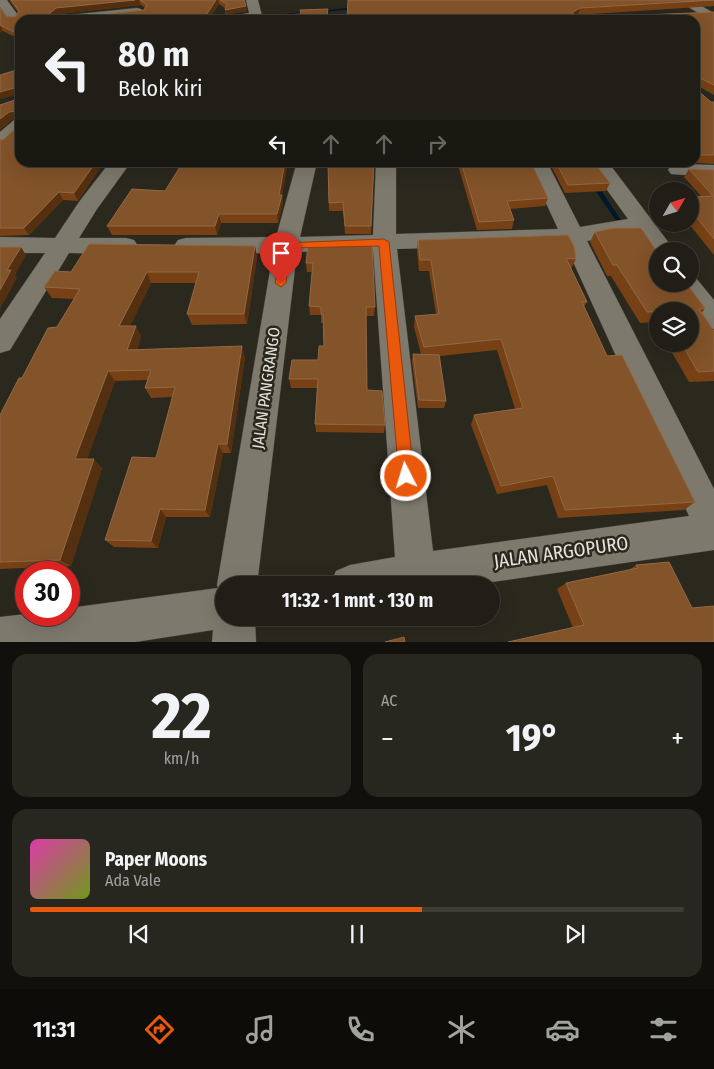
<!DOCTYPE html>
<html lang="id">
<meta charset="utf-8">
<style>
body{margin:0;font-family:"Fira Sans Condensed",sans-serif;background:#28271f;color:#f1f3f6;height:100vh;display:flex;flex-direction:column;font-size:19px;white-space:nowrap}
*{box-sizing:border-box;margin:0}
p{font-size:16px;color:#a2a2a1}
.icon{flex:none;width:28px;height:28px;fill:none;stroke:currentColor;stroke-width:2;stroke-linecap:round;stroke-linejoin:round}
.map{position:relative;height:642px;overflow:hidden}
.drawer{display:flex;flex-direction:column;gap:12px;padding:12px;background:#12100c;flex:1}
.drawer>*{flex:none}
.banner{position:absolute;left:15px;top:15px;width:685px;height:152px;border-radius:15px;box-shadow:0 5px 20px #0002,0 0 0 1px #3d3c35;background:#201e16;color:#f1f3f6;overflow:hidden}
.needle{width:32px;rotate:51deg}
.tools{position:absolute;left:649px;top:182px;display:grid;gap:10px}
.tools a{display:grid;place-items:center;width:50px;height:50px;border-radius:50%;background:#201e16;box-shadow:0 5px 20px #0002,0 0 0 1px #3d3c35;font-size:25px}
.speed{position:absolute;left:15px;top:561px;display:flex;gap:10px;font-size:25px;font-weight:700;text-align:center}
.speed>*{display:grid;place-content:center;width:65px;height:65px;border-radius:50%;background:#201e16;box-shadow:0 5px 20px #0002,0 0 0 1px #3d3c35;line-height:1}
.speed .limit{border:8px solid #d22;background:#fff;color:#111}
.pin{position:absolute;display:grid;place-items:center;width:42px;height:42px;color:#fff;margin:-51px -21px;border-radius:50% 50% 50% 0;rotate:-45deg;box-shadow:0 0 5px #0007}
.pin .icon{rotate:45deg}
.me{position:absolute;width:55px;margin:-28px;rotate:355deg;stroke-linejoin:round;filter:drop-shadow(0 0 4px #0008)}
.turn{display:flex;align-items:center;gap:18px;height:105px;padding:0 20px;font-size:22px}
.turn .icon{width:65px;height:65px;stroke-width:2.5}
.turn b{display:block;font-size:35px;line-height:42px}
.lanes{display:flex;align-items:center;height:48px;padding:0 20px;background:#0003;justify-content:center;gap:25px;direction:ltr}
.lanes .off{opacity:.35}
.big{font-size:38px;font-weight:700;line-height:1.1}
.drawer .card{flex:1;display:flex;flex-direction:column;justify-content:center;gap:8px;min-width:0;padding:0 18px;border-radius:15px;background:#28271f}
.drawer .dial{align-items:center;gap:0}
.dial b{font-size:65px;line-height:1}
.song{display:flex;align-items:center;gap:15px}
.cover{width:60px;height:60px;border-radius:8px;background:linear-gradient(135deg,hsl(320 70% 55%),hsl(80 70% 35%))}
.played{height:5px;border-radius:2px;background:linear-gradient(90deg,#ea580c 60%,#3d3c35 60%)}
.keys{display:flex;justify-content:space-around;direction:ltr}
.heat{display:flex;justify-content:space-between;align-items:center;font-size:28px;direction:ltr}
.drawer .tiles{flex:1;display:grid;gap:12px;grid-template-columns:1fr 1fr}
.card:last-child{grid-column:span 2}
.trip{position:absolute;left:215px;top:576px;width:285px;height:50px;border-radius:25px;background:#201e16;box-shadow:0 5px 20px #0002,0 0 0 1px #3d3c35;font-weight:700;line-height:50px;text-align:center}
.dock{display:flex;height:80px;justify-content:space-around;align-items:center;background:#0d0c09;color:#a2a2a1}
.dock .icon{width:35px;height:35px}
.dock .on{color:#ea580c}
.dock b{font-size:22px;color:#f1f3f6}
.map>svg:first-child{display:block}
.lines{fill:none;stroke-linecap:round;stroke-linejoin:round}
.stream{fill:#00182b;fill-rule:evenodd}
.minor-casing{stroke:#46433b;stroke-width:1}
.minor{fill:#7d796d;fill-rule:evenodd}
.wall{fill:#774115;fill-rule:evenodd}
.shaded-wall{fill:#543010}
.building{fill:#83532a;stroke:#926946}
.route{fill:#ea580c;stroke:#983908}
.labels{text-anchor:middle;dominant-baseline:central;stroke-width:5;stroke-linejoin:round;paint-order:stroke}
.street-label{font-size:16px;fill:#e4e3dc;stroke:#2b281e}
.near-street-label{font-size:19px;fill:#e4e3dc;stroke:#2b281e}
</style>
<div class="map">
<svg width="714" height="642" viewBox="0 0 714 642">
<rect width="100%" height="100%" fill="#2b281e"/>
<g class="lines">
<path class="stream" d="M356 7 357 9 320 12 318 11Z
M309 11 310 13 263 18 261 17Z
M594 182 596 183 625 226V228H621L591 184Z"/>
<g class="minor-casing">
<path id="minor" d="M0 0H7L20 18 18 21H10L0 7Z
M246 0H258L262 16 260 19 224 20 226 17 249 13Z
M676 0H691L712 12 710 15H702Z
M137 8 141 9 143 12 141 15 96 20H53L59 16Z
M20 119V133L7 145 0 147V132L14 120Z
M110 162H131L97 209 79 238H126L134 240 138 246 134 252 126 254 69 253 10 350 0 353V319L45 253H0V237L55 238 79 202Z
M297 162H317L300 237 373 235 376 162H396V234L558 229 527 162H547L580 227 628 219 587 162H608L675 251H658V257H654L637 232 587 241 714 489V550L471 585H330L336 571 350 565 395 557 373 250 297 252 257 585H224V618H255L256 642H212L213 630 135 642H0V617L26 614 69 615V608L218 588 217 585 273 253 186 254 178 252 174 246 178 240 186 238 276 237ZM565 244 689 516 433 551 397 249Z
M678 164 714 165V177L671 174 668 170 671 166Z
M690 276 696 278 714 300V329L704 326 674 284H690Z"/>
</g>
<use href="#minor" class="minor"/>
</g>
<path class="wall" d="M9 0H244L247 11 230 14H260L261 16 301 14 300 10 328 9V16L327 20H219L222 15 225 14V8L219 4 208 20H20V39H19L3 31 0 32V8L6 16 15 17 18 12ZM141 5 145 8 144 10 91 16H56L59 14Z
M714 0V6L577 15H645L714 12V95L698 86 697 90 711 102H714V164L687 162H695V20H347Z
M18 99 20 162H104L78 201 63 200 29 235 0 236V140L4 139 17 127V118L13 119 0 130V105Z
M183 162H288L282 195 283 204 278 223H221L217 235H112L107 226 165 191Z
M328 162H374L371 234H345L343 211H329Z
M457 162H531L548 198 545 206 510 209 514 220 512 229 477 230Z
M549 162H594L610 183 606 191 565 193Z
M630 162H677L670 164 668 167 634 168Z
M689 169 714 170V255L689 224H690V197L701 196 684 177Z
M595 232 658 284 705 308 702 313 714 331V381L689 382 667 344H690V311H658V326L655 322 640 323 611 276H607L590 242Z
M418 240 576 259 571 269 587 302 584 307 607 356 695 502 684 510 558 518 547 485 497 494 471 425 474 415 515 409 497 350 440 356 446 401 444 408H418L412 362 413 354H421L414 327 415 316 436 314 429 271H419L417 251Z
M255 246 257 257 247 324 192 325 187 314 196 283H151L130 326 141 336 137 350 245 357 231 453H223L210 517H166L158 548 114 547 105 540 156 458 173 397 151 398 145 388 148 380 115 381 87 459 102 468 71 566 0 569V415L22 378 57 327 74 299 52 298 44 287 71 272Z
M308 246 375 307 374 316H366L367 390 385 425 384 433 316 432 315 424 317 388H291L289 379 318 360 324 346 323 323H321V315H310L309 306 312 272H307L306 263Z
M636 565 692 608 573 628 557 589 566 583 629 570Z"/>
<path class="shaded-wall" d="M135 0H139L141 5 59 14 51 20 49 14 56 8Z
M216 0H218L219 4 208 20H203Z
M246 6 247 11 226 15 225 10Z
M580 8 578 14 571 18 573 12Z
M328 9V16L327 20H326Z
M0 25 3 31 0 32Z
M16 33H19L20 35V39H19Z
M18 87 20 94 0 99V92Z
M18 111 20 118 13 119 0 130V119L9 112Z
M96 162H104L78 201 74 193Z
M285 162H288L282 196V195L283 204 278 223 277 214Z
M670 162H677L670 164 668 167Z
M59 192 63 200 29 235 24 228Z
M219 214 221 223 217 235 215 226Z
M255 246 257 257 247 324 244 314Z
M21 247 26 255 15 275 17 278 0 309V290L7 270Z
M147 272 151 283 125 337 119 326Z
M136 326 141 336 133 361 127 350Z
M242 346 245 357 231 453 227 444Z
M108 371 115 381 84 468 75 459Z
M218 444 223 453 210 517 205 510Z
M94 459 102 468 71 566 60 560Z
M160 509 166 517 158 548 151 541Z"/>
<path class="building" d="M11 0H135L56 8 49 14 51 16H91L144 10 147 5 140 0H216L203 20H20V33H16L0 25V8L6 16 15 17 19 11Z
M220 0H244L246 6 225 10 227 4Z
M348 0H714L580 8 573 12V15H645L714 12V85L698 77 697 90 711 102H714V155H695V20H347Z
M328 9 326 20H219L222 15 260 14 261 16 301 14 300 10Z
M20 69V162H96L74 193 59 192 24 228H0V140L4 139 17 127 18 111 9 112 0 119V105L18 99V87L0 92V75Z
M183 162H285L279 195H282L277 214H219L215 226H107L132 189 165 191Z
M328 162H374L371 226H345L343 202 329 203Z
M461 162H531L548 198 507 201 514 220 479 222Z
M556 162H594L610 183 568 185Z
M689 169 714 170V239L694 214H690V197L713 196Z
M614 228H641L658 253V284H687L705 308 699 309 714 331V371L698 372 682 344H690V311H662L647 312 617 265H613L595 232Z
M568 235 574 246 576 259 566 258 587 302H582L607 356 622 355 695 502 565 510 553 476 501 486 474 415 523 408 501 339 424 347 415 316 439 314 431 260H420L418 240Z
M89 244 255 246 244 314H187L199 272H147L119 326H136L127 350 242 346 227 444H218L205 510 160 509 151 541 105 540 132 457 156 458 175 387 145 388 151 370 108 371 75 459H94L60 560 0 562V415L19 378H22L48 328 57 327 80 289 44 287 55 271 71 272Z
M372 244 375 307H366L367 390 382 391 385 425 315 424 318 379H289L292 360H318L319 346H324L323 314H321V307L309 306 313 263H306L308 246Z
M0 247H21L7 270H11L0 290Z
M413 354 439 355 446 401 419 400Z
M669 562 692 608 714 606V642H508L584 625 566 583 638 568 636 565Z
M404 637 405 642H385Z"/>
<path class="route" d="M384 239 389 242 414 476 411 481 406 483 401 481 399 476 379 246 291 248 286 283 281 287 275 283 283 243Z"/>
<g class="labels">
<g class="street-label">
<text transform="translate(266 388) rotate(-82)">JALAN PANGRANGO</text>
</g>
<g class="near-street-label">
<text transform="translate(561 552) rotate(-8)">JALAN ARGOPURO</text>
</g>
</g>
</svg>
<div class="tools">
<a><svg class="needle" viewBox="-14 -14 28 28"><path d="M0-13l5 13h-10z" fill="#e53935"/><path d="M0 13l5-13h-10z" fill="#a2a2a1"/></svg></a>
<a><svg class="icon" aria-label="search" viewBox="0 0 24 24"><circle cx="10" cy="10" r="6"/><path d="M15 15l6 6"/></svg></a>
<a><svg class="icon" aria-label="layers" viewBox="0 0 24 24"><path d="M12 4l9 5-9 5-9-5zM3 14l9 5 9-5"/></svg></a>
</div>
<div class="speed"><div class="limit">30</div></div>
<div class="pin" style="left:281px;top:283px;background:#d93025"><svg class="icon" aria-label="arrive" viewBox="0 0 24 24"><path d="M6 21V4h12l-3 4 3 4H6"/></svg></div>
<svg class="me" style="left:406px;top:476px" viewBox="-20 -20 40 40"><circle r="17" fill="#ea580c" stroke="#fff" stroke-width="3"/><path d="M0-11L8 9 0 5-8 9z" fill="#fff"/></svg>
<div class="trip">11:32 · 1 mnt · 130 m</div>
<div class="banner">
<div class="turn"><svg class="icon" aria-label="left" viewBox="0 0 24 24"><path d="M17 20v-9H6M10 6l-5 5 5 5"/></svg><div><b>80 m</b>Belok kiri</div></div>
<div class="lanes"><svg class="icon" aria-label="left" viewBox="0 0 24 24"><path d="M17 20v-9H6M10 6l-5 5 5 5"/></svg><svg class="icon off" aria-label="ahead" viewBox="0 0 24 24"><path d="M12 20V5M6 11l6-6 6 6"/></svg><svg class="icon off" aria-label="ahead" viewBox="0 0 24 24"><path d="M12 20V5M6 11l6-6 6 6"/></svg><svg class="icon off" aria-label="right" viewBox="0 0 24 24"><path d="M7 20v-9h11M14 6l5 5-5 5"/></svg></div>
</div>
</div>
<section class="drawer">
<div class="tiles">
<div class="card dial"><b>22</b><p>km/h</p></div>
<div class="card"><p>AC</p>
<div class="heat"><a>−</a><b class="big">19°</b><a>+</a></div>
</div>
<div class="card">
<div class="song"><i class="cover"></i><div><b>Paper Moons</b><p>Ada Vale</p></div></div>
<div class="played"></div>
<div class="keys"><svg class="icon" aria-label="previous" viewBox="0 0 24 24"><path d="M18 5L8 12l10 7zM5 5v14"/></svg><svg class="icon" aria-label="pause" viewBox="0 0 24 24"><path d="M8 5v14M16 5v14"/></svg><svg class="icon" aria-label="next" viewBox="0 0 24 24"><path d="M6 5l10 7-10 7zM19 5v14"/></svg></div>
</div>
</div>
</section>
<nav class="dock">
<b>11:31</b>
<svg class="icon on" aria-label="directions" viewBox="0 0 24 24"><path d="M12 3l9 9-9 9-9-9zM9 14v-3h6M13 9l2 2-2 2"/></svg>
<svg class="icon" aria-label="music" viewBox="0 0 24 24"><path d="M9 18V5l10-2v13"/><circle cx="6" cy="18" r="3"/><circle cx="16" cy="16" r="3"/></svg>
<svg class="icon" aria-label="phone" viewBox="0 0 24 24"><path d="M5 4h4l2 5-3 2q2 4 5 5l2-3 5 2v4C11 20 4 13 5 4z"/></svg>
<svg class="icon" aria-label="climate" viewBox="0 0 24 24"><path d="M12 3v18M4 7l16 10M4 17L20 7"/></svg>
<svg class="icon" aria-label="car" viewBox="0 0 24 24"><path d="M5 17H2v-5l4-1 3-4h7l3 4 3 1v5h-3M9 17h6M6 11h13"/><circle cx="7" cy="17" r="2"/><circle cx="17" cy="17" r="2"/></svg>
<svg class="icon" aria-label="filters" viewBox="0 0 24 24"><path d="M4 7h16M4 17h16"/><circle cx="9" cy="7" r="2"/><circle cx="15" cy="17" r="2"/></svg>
</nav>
